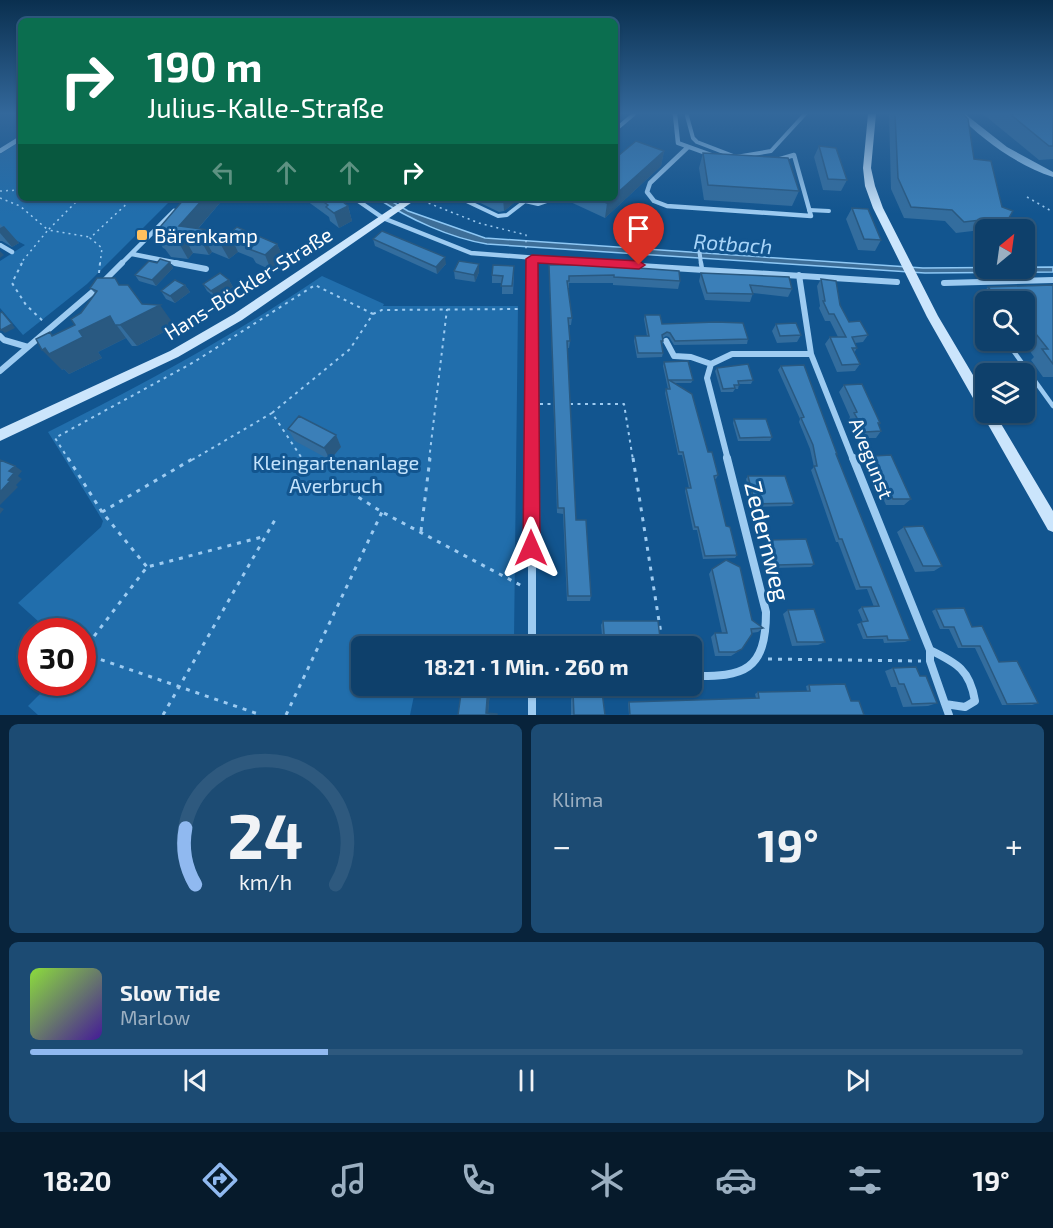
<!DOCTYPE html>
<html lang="de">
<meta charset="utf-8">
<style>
body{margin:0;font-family:"Exo 2",sans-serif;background:#1c4b73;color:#f1f3f6;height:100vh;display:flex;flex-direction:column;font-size:22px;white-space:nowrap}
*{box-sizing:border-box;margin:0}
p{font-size:20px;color:#9bafc1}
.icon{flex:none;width:33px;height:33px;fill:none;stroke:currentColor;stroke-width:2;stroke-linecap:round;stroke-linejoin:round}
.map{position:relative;height:715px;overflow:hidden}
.panel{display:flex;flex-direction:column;gap:9px;padding:9px;background:#08233b;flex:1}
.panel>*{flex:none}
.top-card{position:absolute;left:18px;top:18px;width:600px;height:183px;border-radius:9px;box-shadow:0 2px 4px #0004,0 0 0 2px #2e597e;background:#0b6e4f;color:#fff;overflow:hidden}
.needle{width:39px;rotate:29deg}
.tools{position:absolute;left:975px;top:219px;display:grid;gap:12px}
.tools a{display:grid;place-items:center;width:60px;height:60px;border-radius:9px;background:#0e406b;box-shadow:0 2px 4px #0004,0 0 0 2px #2e597e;font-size:30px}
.speed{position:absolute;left:18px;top:618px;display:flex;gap:12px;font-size:30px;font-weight:700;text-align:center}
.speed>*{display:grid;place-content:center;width:78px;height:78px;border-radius:50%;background:#0e406b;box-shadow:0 2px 4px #0004,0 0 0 2px #2e597e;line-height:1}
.speed .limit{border:9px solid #d22;background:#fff;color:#111}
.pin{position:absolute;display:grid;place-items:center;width:51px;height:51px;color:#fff;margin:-62px -26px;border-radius:50% 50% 50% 0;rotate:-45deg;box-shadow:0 0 6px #0007}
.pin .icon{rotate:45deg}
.me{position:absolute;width:66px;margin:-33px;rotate:0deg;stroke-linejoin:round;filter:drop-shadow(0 0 4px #0008)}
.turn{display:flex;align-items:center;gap:21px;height:126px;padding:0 30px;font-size:27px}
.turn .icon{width:78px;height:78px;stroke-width:2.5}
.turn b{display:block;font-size:42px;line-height:51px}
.lanes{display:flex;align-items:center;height:57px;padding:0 30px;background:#0003;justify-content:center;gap:30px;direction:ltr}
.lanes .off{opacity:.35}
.big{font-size:45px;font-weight:700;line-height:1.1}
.panel .widget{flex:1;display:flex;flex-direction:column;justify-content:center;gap:9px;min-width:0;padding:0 21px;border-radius:9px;background:#1c4b73}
.panel .dial{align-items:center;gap:0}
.dial svg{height:156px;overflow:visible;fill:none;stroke:#2e597e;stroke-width:7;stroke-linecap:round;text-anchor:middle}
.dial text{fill:#f1f3f6;stroke:none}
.song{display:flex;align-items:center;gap:18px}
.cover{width:72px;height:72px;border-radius:9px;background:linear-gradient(135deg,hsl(90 70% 55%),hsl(260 70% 35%))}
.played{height:6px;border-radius:3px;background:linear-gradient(90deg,#90b9f0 30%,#2e597e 30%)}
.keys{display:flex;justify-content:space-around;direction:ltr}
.heat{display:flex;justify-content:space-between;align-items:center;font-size:33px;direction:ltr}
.panel .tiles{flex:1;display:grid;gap:9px;grid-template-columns:1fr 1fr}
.widget:last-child{grid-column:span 2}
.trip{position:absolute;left:351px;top:636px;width:351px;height:60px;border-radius:9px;background:#0e406b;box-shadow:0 2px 4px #0004,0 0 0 2px #2e597e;font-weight:700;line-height:60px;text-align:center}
.dock{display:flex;height:96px;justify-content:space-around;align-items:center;background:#061a2b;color:#9bafc1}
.dock .icon{width:42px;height:42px}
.dock .on{color:#90b9f0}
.dock b{font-size:27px;color:#f1f3f6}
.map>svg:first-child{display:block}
.green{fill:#216eac}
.water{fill:#3d6e98;stroke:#8ec8f5;stroke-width:1.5}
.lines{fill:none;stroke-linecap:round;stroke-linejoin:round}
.path-far2{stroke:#9dcbf1;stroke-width:1.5;stroke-dasharray:2 4;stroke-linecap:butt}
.path-far1{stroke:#9dcbf1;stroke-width:2;stroke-dasharray:3 4.5;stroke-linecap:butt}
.path{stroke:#9dcbf1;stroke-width:3;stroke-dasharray:4 6;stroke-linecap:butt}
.service-far1{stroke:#9dcbf1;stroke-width:4}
.service{stroke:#9dcbf1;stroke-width:4.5}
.minor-far2{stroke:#9dcbf1;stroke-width:4.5}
.minor-far1{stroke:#9dcbf1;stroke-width:6}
.minor{stroke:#9dcbf1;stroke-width:8}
.tertiary{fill:#9dcbf1;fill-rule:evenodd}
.secondary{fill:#cbe5fc;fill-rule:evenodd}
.wall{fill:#336d9e}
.shaded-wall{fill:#295981}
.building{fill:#3b7fb8;stroke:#295981;stroke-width:1.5}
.route{fill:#e11d48;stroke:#92132f;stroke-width:1.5}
.poi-dot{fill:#ffc05d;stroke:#12558f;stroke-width:2}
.labels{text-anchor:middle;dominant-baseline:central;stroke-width:6;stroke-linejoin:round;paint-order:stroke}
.poi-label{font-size:20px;fill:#fff;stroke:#12558f;text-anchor:start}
.street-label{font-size:20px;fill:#fff;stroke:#12558f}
.park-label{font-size:20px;fill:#c4e3fc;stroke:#12558f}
.water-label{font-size:21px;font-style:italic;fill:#a8d5f9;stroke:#12558f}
.near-street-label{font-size:24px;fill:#fff;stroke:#12558f}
</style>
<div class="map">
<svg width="1053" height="715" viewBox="0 0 1053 715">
<rect width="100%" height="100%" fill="#12558f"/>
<path class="green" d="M21 141V198H173L87 284 23 335 0 308V261L25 245 0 232V154Z
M322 276 384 304 383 306H518L514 639 425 640 423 646H362V686H416L410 715H38L28 706 51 683 82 682V632L49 631 18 603 101 527 103 521 48 432C143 385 234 335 322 276Z"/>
<path class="water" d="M377 198H386L408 211 485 238 923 268 1053 267V272L925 273 487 244C450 238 409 219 377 198Z"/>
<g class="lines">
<path class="path-far2" d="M0 191 21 190
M1027 197 1053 212
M0 198 20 206 48 230 20 264
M80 198 48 230 89 237
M423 201 479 223 526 235V249
M100 264 102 248 90 238 133 198"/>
<path class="path-far1" d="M22 263 12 283 26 305 44 322
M99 273 100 263
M373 314 382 310 518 309
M540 404H555
M570 404H624L633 460
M69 460 55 438 194 362 315 285 373 314 350 349 272 413 303 460
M192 460 272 413
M429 460 447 309"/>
<path class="path" d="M68 458 102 512 147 567
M302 458 307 465
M633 458 663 646
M350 492 382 512 524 587
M102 512 194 458
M421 531 430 458
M82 652 147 567 266 536
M82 653 261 715
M768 659 921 661
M163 715 276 518
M286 715 382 512"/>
<path class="service-far1" d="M687 116 693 138 697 142 736 157 771 151 805 114
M615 130 634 114
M460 198 498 216 507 215 529 198
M525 201 538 204 555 198
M809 210 829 211
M699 248 701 264"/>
<path class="service" d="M701 263 702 269
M1007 342 1053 406"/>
<path class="minor-far2" d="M675 114 678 143 714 156
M688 147 650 183 647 192 654 201 667 206 811 216 794 155 777 160
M0 151 21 138
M354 198 383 218 471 253 616 264
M0 245 12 252
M132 254 183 264
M532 259V264
M121 264 174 211"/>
<path class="minor-far1" d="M175 263 206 269
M532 263V460
M592 263 897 282
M799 275 811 354 853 460
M944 283 1053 280
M0 336 4 340 28 347
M666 341 674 356 691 357 711 364
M0 371 97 288 122 263
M728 460 707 378 711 364 732 354H811"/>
<path class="minor" d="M532 458V646
M853 458 930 650
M930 650C957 663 970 670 975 701L965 707 945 704 930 661Z
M692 676C744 677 766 671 766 612L727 458
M532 686V715
M945 704 949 715"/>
<path class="tertiary" d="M957 114H965L1007 147 1053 172V177C1018 166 983 140 957 114Z"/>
<path class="secondary" d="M868 114H876L871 168 875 186 883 208 938 316 986 397V412H994L1053 511V532L1048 530 927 317 873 208 865 186 863 168Z
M407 198H418L242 320 178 357 0 441V429L170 351 234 314Z"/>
</g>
<path class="wall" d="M889 114H963L974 159 1002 230H986V236L981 230 956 233 945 221 904 218 891 189Z
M983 114H1053V159L1039 160Z
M819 146 847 180 841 191 823 190 814 157Z
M664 151 661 166 605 218 564 199 565 198H615L618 156Z
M703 153 799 191 792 206 704 200 699 168Z
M224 198 198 229 277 244 284 259 271 270 256 263 253 258 238 252 229 259 212 252 209 255 193 253 188 259 171 257 165 249 163 248 154 234Z
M303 198H338L348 206 352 221 339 228 330 221 329 217Z
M470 198H520L504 211 499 212Z
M852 208 881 240 875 251 858 250 846 219Z
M0 224 19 243 12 247 2 241H0Z
M373 239 446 264 437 274 375 246Z
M170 262 173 268 156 286 139 281 135 275 157 263Z
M479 264V272L475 282 455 279 454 271Z
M549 265 680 281 678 289 613 285V283H569V288H568L572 318 571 325H569L570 341 569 348H567L576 520 591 596 590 601H567L563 514 557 513Z
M514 273 513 294H502V283H492V275Z
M701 273 792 289 788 297 753 293 750 302 705 300 699 281Z
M821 279 840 305 849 322 868 335 863 342 855 343 857 348 854 353 860 364 855 371 837 372 825 344 830 337H838L830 321H825L819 308 820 306 817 286Z
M229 280 233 287 216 298 207 291 203 284Z
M119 285 142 304 175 326 137 346H132L126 338 98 352 102 358 69 374 64 369 62 370 50 332 53 336 75 325 81 313 95 293 90 288Z
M185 285 190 292 175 303 166 299 161 291Z
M1053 285V377H1043L1031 360 1034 357 1022 340H1024V302H986V307L979 298 988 287Z
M645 315 662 324 748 339 747 344 674 345 669 337 666 336 663 338V341L662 345 663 353 662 357 637 358 634 341 635 336H647L644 319Z
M776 324 801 335 797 342 777 343 772 331Z
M664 362 693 380 691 383H675L708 452 718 475 716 479H714L726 526 737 555 735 558 703 559 697 530H693L685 491 686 488H689L682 455H678L665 393 666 389H668L663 366Z
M781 366 837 454 836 455 910 640 905 642 884 643 883 639H863L857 624 863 622 858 610 862 607H874L867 589 856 590 838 542H836L811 470 814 467 810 449 799 422 800 419 778 370Z
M717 368 753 380 751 384H739L738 389H735L733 392H721L715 371Z
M844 385 880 423 878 425 881 431 876 438H860L849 419 850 417 839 392Z
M734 419 772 437 770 441H738L733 423Z
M288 429 336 435 341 447 330 460 295 441Z
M873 456 911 499 904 505H886L867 462Z
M748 476 794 503 791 506 753 507 746 479Z
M904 527 942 566 934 571 915 572 897 532Z
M769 540 814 564 811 567 774 568 767 543Z
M712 569 752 620 763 628 758 632 751 633 742 649 731 656H715L711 637 715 633H722L709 574Z
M936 609 972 627 999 662 1038 703 1032 705H1002L975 648H958L949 629H940L932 611Z
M788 610 825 642 818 645 792 646 783 614Z
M603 621 661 646H603L601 625Z
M893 668 920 676 937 703 928 706 903 707 896 687H891L885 671Z
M809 685 851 701 864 715H629L628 703 629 702 756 698 755 694 758 692 807 691 806 686Z
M472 686H500V691H490L488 713 458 715Z
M573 692 605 715H571V700Z"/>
<path class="shaded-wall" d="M616 114H622L615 120Z
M664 151 661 166 605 218 607 203 612 198H615V195Z
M204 198H224L189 239 179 226Z
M503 198H520L504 211Z
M348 206 352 221 339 228 334 213Z
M4 226 19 243 12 247 0 233V228Z
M231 237 238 252 229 259 221 245Z
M204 238 212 252 209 255 201 241Z
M185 239 193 253 188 259 180 245Z
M277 244 284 259 271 270 265 255Z
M0 251 4 255 0 258Z
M445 257 446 264 437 274 436 267Z
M170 262 173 268 156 286 152 280Z
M479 264V272L475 282 474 275Z
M229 280 233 287 216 298 211 291Z
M185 285 190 292 175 303 170 296Z
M160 305 175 326 137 346 120 325Z
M2 312 15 328 5 333 1 330Z
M110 316 126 338 98 352 102 358 69 374 64 369 62 370 42 350 52 336 50 332 64 347 79 331Z
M336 435 341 447 330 460 324 448Z
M15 466 22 471 18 476 22 479 16 485 18 487 0 505V492L8 480 9 471Z
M0 507 4 509 0 514Z
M488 686 490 691 488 715 486 713Z"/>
<path class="building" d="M895 114H963L968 119 974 159 991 161 1002 207 1013 211 1002 230H998L989 219 964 222 952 210 911 207 898 178Z
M1010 114H1053V146H1049Z
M636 141 664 151 615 195V155L618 156Z
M819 146 836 148 847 180 828 179Z
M703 153 788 158 799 191 708 185Z
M185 198H204L179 226 230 233 237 227 277 244 265 255 249 249 253 246 231 237 221 245 204 238 201 241 185 239 180 245 161 242 168 235 154 234Z
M318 198H338L348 206 334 213 326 207 328 205Z
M596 198H612L607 203Z
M852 208 868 209 881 240 864 239Z
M382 231 445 257 436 267 373 239Z
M160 259 170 262 152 280 135 275 149 261 157 263Z
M459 261 479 264 474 275 454 271Z
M493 265 514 266 512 286H501L503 276 492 275Z
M549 265H597L679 271 680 281 614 277V275L569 276V281H567L572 318H568L570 341H567L576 520H586L591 596H568L564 508H558Z
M220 273 229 280 211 291 203 284Z
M701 273 789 277 792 289 750 285 753 294 707 293Z
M97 278H115L119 285H128L142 304 160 305 120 325H115L110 316 79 331 83 337 49 354 45 348 42 350 36 339 50 332 52 336 75 325 71 319 81 313 97 291 90 288Z
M821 279 836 281 840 305 849 322 860 321 868 335 852 337 857 348H852L860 364 842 365 830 337H846L834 314H829L823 301H825Z
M175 280 185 285 170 296 161 291Z
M1053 285V364L1042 349H1048L1024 319V302H1011L1009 300H998L988 287Z
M2 312 12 324 1 330 0 328V313Z
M645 315H660L662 324 716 322 743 323 748 339 675 341 670 333 667 332 662 335 663 341H661L663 353H638L635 336H649Z
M796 323 801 335 780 336 776 324Z
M688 361 693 380H669L692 394 708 452H712L718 475 714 476 726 526 730 527 737 555 705 556 698 527H695L686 488H691L683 452H679L666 389H670L664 362Z
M748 364 753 380 738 381 739 385H734L735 388 723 389 717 368Z
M804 365 837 454H836L910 640H888L887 636 867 637 861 622 868 621 862 607 879 606 871 587H860L842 539H839L814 466H817L813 445 801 418 804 417 781 366Z
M862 384 880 423H878L881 431 865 432 854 413 857 412 844 385Z
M299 416 336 435 324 448 288 429Z
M734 419H766L772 437 740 438Z
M891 455 911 499H893L873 456Z
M0 460 15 466 9 471 14 473 8 480 10 481 0 492Z
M748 476H785L794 503 755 504Z
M923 526 942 566H923L904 527Z
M806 539 814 564 777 565 769 540Z
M726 560 740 567 752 620 763 628 751 629 752 634 742 649 736 652H719L715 633H727L712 569Z
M964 608 972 627 982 626 999 662 1017 661 1038 703 1007 704 980 646H962L954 627H944L936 609Z
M814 609 825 642H797L788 610Z
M603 621H658L661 646H605Z
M916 667 920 676H926L937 703 912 704 904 684H899L893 668Z
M845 684 851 701H859L864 715H630L629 702 759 698 758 692 810 691 809 685Z
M472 686H488L486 713 497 714V715H458L462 687H472Z
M573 692H602L605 715H574Z"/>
<linearGradient id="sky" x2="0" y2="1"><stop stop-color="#0a2f4f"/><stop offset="0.53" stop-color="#33689b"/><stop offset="1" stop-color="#33689b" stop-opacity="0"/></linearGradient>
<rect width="1053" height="214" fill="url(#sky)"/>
<path class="route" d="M532 255 639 261 645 265 639 269 538 263 540 548 537 554 531 556 525 554 523 548 526 259Z"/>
<rect class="poi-dot" x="136" y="229" width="12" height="12" rx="3"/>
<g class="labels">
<g class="poi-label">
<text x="154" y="235">Bärenkamp</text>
</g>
<g class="street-label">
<text transform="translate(248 283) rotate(-32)">Hans-Böckler-Straße</text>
<text transform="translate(872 458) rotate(68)">Avegunst</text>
</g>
<g class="park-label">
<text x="336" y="462">Kleingartenanlage<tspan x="336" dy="23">Averbruch</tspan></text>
</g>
<g class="water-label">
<text transform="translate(733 243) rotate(4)">Rotbach</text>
</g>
<g class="near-street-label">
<text transform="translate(768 541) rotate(76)">Zedernweg</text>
</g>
</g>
</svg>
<div class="tools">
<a><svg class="needle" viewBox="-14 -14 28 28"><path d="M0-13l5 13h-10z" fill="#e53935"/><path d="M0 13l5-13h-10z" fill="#9bafc1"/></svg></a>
<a><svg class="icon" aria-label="search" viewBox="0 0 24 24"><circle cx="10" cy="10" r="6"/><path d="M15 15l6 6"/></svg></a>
<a><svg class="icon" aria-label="layers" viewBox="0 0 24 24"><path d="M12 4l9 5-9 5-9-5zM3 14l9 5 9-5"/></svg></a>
</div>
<div class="speed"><div class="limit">30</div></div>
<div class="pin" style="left:639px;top:265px;background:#d93025"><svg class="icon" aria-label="arrive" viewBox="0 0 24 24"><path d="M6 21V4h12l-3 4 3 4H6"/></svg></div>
<svg class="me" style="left:531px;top:548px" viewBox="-20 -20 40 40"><path d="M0-17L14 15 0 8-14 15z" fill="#e11d48" stroke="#fff" stroke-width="4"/></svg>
<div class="trip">18:21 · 1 Min. · 260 m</div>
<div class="top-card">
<div class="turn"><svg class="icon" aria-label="right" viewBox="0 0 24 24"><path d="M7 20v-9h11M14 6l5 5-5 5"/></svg><div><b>190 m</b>Julius-Kalle-Straße</div></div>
<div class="lanes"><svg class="icon off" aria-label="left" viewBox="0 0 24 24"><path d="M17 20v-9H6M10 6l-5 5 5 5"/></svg><svg class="icon off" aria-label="ahead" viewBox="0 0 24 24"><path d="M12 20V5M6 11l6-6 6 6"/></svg><svg class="icon off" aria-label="ahead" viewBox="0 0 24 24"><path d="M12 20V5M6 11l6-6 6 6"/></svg><svg class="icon" aria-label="right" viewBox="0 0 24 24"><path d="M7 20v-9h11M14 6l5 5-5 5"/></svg></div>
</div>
</div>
<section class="panel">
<div class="tiles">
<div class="widget dial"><svg viewBox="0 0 100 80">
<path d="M14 69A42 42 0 1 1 86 69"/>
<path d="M14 69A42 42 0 0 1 9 40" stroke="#90b9f0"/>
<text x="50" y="56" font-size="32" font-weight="700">24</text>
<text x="50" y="72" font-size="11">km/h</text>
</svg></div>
<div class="widget"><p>Klima</p>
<div class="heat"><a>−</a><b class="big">19°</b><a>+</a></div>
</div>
<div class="widget">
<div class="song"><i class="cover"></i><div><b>Slow Tide</b><p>Marlow</p></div></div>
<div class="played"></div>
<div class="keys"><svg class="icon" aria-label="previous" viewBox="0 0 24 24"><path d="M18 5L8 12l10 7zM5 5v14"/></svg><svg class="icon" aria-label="pause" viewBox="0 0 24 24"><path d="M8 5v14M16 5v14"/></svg><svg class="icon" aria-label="next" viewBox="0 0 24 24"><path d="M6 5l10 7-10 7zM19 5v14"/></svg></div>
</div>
</div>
</section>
<nav class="dock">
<b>18:20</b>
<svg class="icon on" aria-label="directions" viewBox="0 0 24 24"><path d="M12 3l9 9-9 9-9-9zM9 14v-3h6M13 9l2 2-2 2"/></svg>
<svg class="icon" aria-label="music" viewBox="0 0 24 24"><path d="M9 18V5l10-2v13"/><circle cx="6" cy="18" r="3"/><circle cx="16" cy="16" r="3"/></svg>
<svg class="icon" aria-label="phone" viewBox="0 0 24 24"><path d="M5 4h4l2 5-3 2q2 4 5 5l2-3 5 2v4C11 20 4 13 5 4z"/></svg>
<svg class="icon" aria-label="climate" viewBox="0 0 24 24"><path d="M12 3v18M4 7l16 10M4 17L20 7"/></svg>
<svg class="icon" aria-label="car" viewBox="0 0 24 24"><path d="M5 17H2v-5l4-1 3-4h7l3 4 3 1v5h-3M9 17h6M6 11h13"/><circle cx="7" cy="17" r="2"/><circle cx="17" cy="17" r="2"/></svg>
<svg class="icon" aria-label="filters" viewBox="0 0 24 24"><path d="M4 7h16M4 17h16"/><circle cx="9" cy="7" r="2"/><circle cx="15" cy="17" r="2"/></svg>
<b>19°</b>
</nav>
